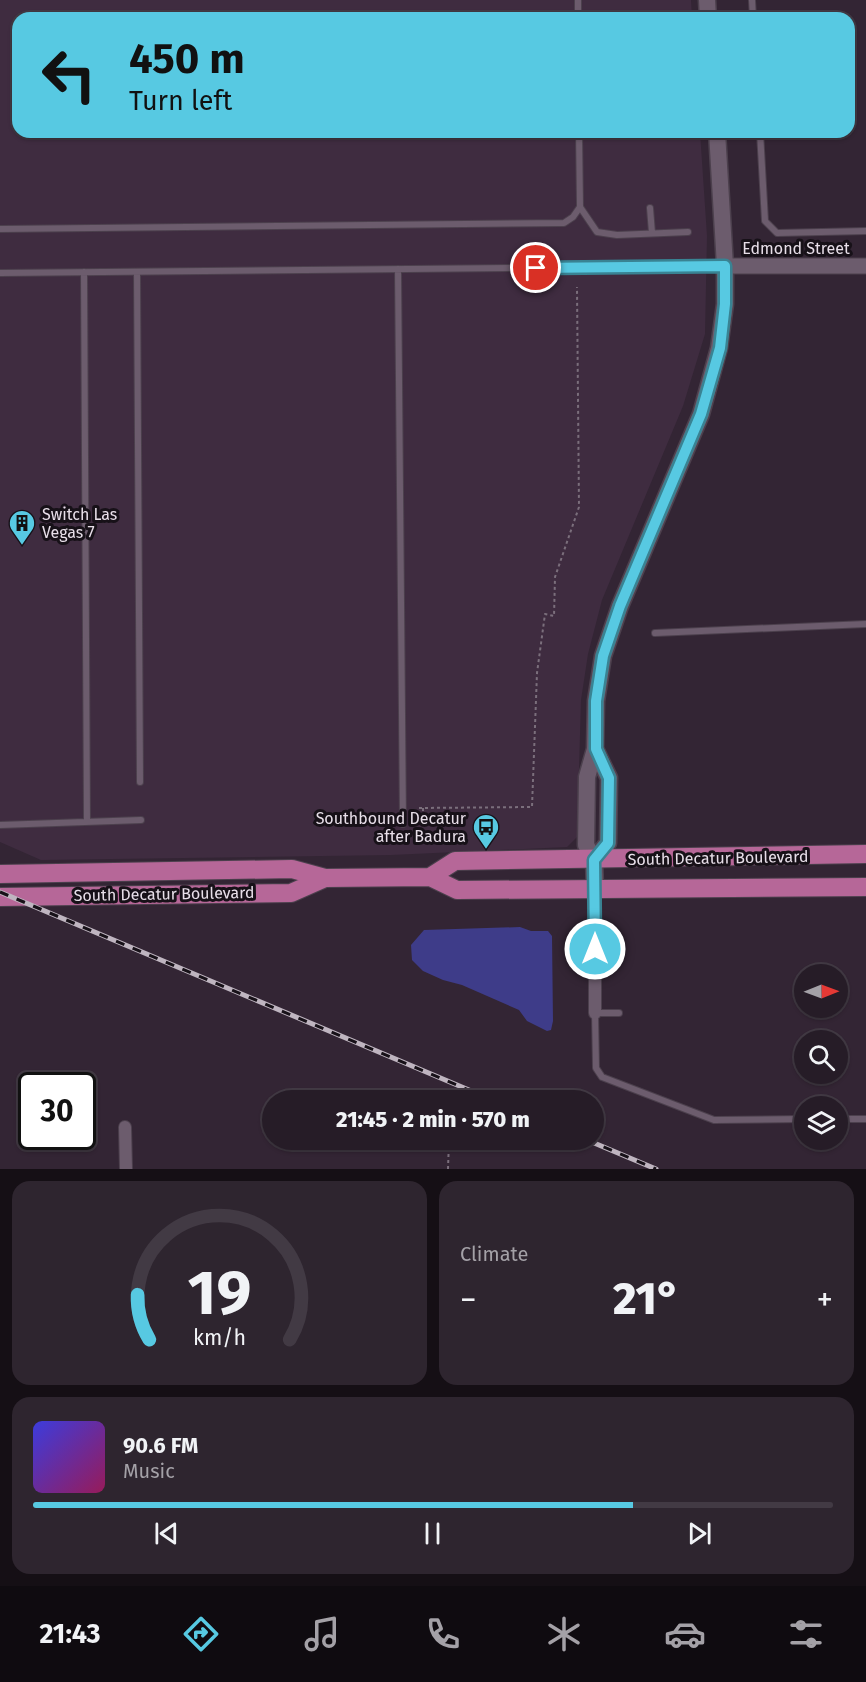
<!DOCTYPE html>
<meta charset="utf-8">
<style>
body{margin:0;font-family:"Fira Sans",sans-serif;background:#2e252f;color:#f1f3f6;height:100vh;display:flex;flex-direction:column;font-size:22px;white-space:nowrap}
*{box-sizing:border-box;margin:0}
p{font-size:20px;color:#a4a1a7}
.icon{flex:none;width:33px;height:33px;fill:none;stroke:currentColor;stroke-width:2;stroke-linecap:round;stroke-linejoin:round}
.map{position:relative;height:1169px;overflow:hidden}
.panel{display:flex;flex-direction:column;gap:12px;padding:12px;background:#150f15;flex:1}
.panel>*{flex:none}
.guide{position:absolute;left:12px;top:12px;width:843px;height:126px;border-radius:18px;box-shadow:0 2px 4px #0004,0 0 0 2px #423a44;background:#57c9e2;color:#111;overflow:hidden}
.needle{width:39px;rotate:89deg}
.fabs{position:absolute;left:794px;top:964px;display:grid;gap:12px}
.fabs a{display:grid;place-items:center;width:54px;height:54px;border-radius:50%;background:#261c27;box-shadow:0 2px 4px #0004,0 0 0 2px #423a44;font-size:30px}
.speed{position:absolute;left:18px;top:1072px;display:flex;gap:12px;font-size:30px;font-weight:700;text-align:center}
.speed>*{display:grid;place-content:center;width:78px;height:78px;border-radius:50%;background:#261c27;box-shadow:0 2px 4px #0004,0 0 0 2px #423a44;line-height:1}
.speed .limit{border:3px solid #111;border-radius:9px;background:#fff;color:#111}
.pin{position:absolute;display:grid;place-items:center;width:51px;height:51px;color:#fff;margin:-26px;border:3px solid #fff;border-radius:50%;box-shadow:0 2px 6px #0007}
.me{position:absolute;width:66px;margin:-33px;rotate:0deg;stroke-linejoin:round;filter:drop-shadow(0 0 4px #0008)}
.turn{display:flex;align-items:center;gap:21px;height:126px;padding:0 18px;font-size:27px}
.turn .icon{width:78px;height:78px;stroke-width:2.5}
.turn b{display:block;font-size:42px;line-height:51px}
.big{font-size:45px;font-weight:800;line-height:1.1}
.panel .card{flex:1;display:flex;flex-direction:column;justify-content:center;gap:9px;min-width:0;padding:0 21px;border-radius:18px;background:#2e252f}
.panel .dial{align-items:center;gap:0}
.dial svg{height:156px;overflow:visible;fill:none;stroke:#423a44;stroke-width:7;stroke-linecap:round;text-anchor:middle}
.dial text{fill:#f1f3f6;stroke:none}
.song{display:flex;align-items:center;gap:18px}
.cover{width:72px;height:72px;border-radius:9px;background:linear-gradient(135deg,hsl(240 70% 55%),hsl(330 70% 35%))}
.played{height:6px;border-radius:3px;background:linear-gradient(90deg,#57c9e2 75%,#423a44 75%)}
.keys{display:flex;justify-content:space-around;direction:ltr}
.heat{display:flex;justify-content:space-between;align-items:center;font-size:33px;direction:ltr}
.panel .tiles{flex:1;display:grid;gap:12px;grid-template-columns:1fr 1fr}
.card:last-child{grid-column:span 2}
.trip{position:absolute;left:262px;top:1090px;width:342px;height:60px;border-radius:30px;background:#261c27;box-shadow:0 2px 4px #0004,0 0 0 2px #423a44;font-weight:800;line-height:60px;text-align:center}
.dock{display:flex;height:96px;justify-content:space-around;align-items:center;background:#0f0b10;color:#a4a1a7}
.dock .icon{width:42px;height:42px}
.dock .selected{color:#57c9e2}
.dock b{font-size:27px;color:#f1f3f6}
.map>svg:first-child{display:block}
.built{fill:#3f2c40}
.water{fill:#3e3c89}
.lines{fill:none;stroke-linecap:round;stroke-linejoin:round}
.service-casing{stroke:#4c404d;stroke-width:8}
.minor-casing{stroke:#4c404d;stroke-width:14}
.tertiary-casing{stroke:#4c404d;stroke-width:17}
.secondary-casing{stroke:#4c404d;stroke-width:19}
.primary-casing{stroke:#4c404d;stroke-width:20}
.path{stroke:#7b6f7c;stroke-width:2;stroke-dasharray:3 3;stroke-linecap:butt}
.service{stroke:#6c5c6d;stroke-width:6}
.minor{stroke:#6c5c6d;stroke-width:12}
.tertiary{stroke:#6c5c6d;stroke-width:15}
.secondary{stroke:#6c5c6d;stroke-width:16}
.primary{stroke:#b66798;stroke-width:18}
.rail-casing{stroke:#bfb5c0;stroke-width:5}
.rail{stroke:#171118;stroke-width:3;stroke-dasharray:9;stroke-linecap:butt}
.route-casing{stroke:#398393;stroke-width:15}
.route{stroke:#57c9e2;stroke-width:10}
.labels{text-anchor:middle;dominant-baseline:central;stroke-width:6;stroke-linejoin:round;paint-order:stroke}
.street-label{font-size:16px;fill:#e8dfe9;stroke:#171118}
.poi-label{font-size:16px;fill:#e8dfe9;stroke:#171118;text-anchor:start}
</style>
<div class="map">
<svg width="866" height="1169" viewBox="0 0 866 1169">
<rect width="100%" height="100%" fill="#332534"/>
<path class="built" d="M0 0H691L692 18H18V132H700L707 236 705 334 683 406 602 600 588 654 581 700 577 837 567 847 391 855 41 860 0 842Z"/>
<path class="water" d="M520 927 531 931H548L552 936 553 1021 551 1030 547 1031 527 1021 519 1010 462 985 443 980 423 971 412 960 411 945 424 930Z"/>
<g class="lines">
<g class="service-casing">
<path id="service" d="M578 0V18
M752 0 753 18
M760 132 765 221 777 233 866 231
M580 207 597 232 617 235 688 232
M650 208 652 233
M0 229 564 223 573 217 580 207 579 132
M398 269 403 824
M84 272 87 821
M137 272 140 782
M0 273 725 266
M655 633 866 624
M0 825 141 820
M619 1013H595L596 1068 602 1077 714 1120 804 1119
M837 1119H866"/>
</g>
<g class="minor-casing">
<path id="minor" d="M595 889V1013
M125 1127 126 1169"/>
</g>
<g class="tertiary-casing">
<path id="tertiary" d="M725 266H866"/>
</g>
<g class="secondary-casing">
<path id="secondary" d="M707 0 708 18
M594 860 608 843 609 778 595 749
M595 889 594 860 586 845 587 777 595 749 596 701 603 656 620 606 701 414 719 348 725 304V266L717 132"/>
</g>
<g class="primary-casing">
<path id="primary" d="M0 874 292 869 325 878 430 877 457 890 866 887
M430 877 455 861 866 854
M0 897 291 893 325 878"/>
</g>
<path class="path" d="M419 808 532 807 537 673 545 614 554 616 555 577 579 507 577 287
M423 817V808
M448 1169 449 1140"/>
<use href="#service" class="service"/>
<use href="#minor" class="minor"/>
<use href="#tertiary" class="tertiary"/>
<use href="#secondary" class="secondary"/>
<use href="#primary" class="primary"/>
<g class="rail-casing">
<path id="rail" d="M0 892 495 1101
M587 1140 656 1169"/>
</g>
<use href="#rail" class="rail"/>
</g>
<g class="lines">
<g class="route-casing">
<path id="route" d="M536 268 725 266V304L720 348 701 414 620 606 603 656 596 701V749L609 778 608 843 594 860 595 949"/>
</g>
<use href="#route" class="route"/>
</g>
<defs>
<g id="building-pin" transform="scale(1.35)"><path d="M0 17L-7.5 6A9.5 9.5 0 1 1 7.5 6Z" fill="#57c9e2" stroke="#171118"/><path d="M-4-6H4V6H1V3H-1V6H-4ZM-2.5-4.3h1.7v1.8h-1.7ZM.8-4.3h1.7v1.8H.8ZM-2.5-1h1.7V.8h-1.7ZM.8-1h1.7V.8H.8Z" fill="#111"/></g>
<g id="bus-pin" transform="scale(1.35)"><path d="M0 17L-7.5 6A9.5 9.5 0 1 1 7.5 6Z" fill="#57c9e2" stroke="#171118"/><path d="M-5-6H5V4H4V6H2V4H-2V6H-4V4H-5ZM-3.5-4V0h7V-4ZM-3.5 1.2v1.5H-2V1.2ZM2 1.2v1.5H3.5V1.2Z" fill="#111"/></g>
</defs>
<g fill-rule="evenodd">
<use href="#building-pin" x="22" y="523"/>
<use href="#bus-pin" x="486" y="827"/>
</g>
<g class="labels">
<g class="street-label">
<text x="796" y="248">Edmond Street</text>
<text transform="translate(718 858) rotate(-1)">South Decatur Boulevard</text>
<text transform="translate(164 894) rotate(-1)">South Decatur Boulevard</text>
</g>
<g class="poi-label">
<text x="42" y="514">Switch Las<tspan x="42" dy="18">Vegas 7</tspan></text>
<text x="466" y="818" text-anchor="end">Southbound Decatur<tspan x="466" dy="18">after Badura</tspan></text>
</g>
</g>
</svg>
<div class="fabs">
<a><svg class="needle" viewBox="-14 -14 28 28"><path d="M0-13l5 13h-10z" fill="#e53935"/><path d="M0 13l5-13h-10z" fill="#a4a1a7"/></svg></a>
<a><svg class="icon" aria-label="search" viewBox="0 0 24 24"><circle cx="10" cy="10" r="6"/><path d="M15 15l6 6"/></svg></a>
<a><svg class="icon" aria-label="layers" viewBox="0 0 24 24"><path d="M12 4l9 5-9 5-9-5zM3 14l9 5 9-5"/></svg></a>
</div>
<div class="speed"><div class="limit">30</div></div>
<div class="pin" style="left:536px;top:268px;background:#d93025"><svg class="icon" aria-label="arrive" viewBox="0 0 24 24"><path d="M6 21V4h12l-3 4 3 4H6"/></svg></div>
<svg class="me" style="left:595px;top:949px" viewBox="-20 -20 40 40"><circle r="17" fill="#57c9e2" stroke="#fff" stroke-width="3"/><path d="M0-11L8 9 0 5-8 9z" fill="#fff"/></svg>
<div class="trip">21:45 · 2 min · 570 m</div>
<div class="guide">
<div class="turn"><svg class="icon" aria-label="left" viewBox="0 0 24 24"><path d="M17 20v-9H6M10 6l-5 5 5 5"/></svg><div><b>450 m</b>Turn left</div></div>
</div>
</div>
<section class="panel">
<div class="tiles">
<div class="card dial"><svg viewBox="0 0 100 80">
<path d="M14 69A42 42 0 1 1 86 69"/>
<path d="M14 69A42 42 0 0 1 8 46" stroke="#57c9e2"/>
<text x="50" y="56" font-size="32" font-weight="700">19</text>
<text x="50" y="72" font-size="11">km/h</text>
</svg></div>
<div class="card"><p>Climate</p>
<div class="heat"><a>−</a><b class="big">21°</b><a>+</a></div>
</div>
<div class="card">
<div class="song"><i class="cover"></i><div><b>90.6 FM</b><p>Music</p></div></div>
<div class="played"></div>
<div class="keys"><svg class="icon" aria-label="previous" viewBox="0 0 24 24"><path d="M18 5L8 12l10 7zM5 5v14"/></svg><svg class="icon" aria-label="pause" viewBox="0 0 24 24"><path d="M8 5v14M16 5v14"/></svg><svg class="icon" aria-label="next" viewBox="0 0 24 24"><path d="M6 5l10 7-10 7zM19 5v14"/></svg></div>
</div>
</div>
</section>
<nav class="dock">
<b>21:43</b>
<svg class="icon selected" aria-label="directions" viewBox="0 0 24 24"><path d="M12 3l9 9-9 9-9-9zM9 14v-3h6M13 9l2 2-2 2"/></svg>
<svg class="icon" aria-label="music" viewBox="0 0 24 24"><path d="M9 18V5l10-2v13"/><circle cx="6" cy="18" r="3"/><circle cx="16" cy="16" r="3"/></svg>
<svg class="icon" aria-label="phone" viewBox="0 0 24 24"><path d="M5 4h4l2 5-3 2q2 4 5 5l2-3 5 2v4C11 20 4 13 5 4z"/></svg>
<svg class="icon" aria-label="climate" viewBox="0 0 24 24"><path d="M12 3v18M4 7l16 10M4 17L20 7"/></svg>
<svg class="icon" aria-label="car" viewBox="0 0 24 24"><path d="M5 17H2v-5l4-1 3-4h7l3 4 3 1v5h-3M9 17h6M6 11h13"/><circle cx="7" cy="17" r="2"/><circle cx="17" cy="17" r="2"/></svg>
<svg class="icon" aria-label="filters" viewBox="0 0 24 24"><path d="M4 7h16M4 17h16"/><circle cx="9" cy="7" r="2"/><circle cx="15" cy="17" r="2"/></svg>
</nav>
